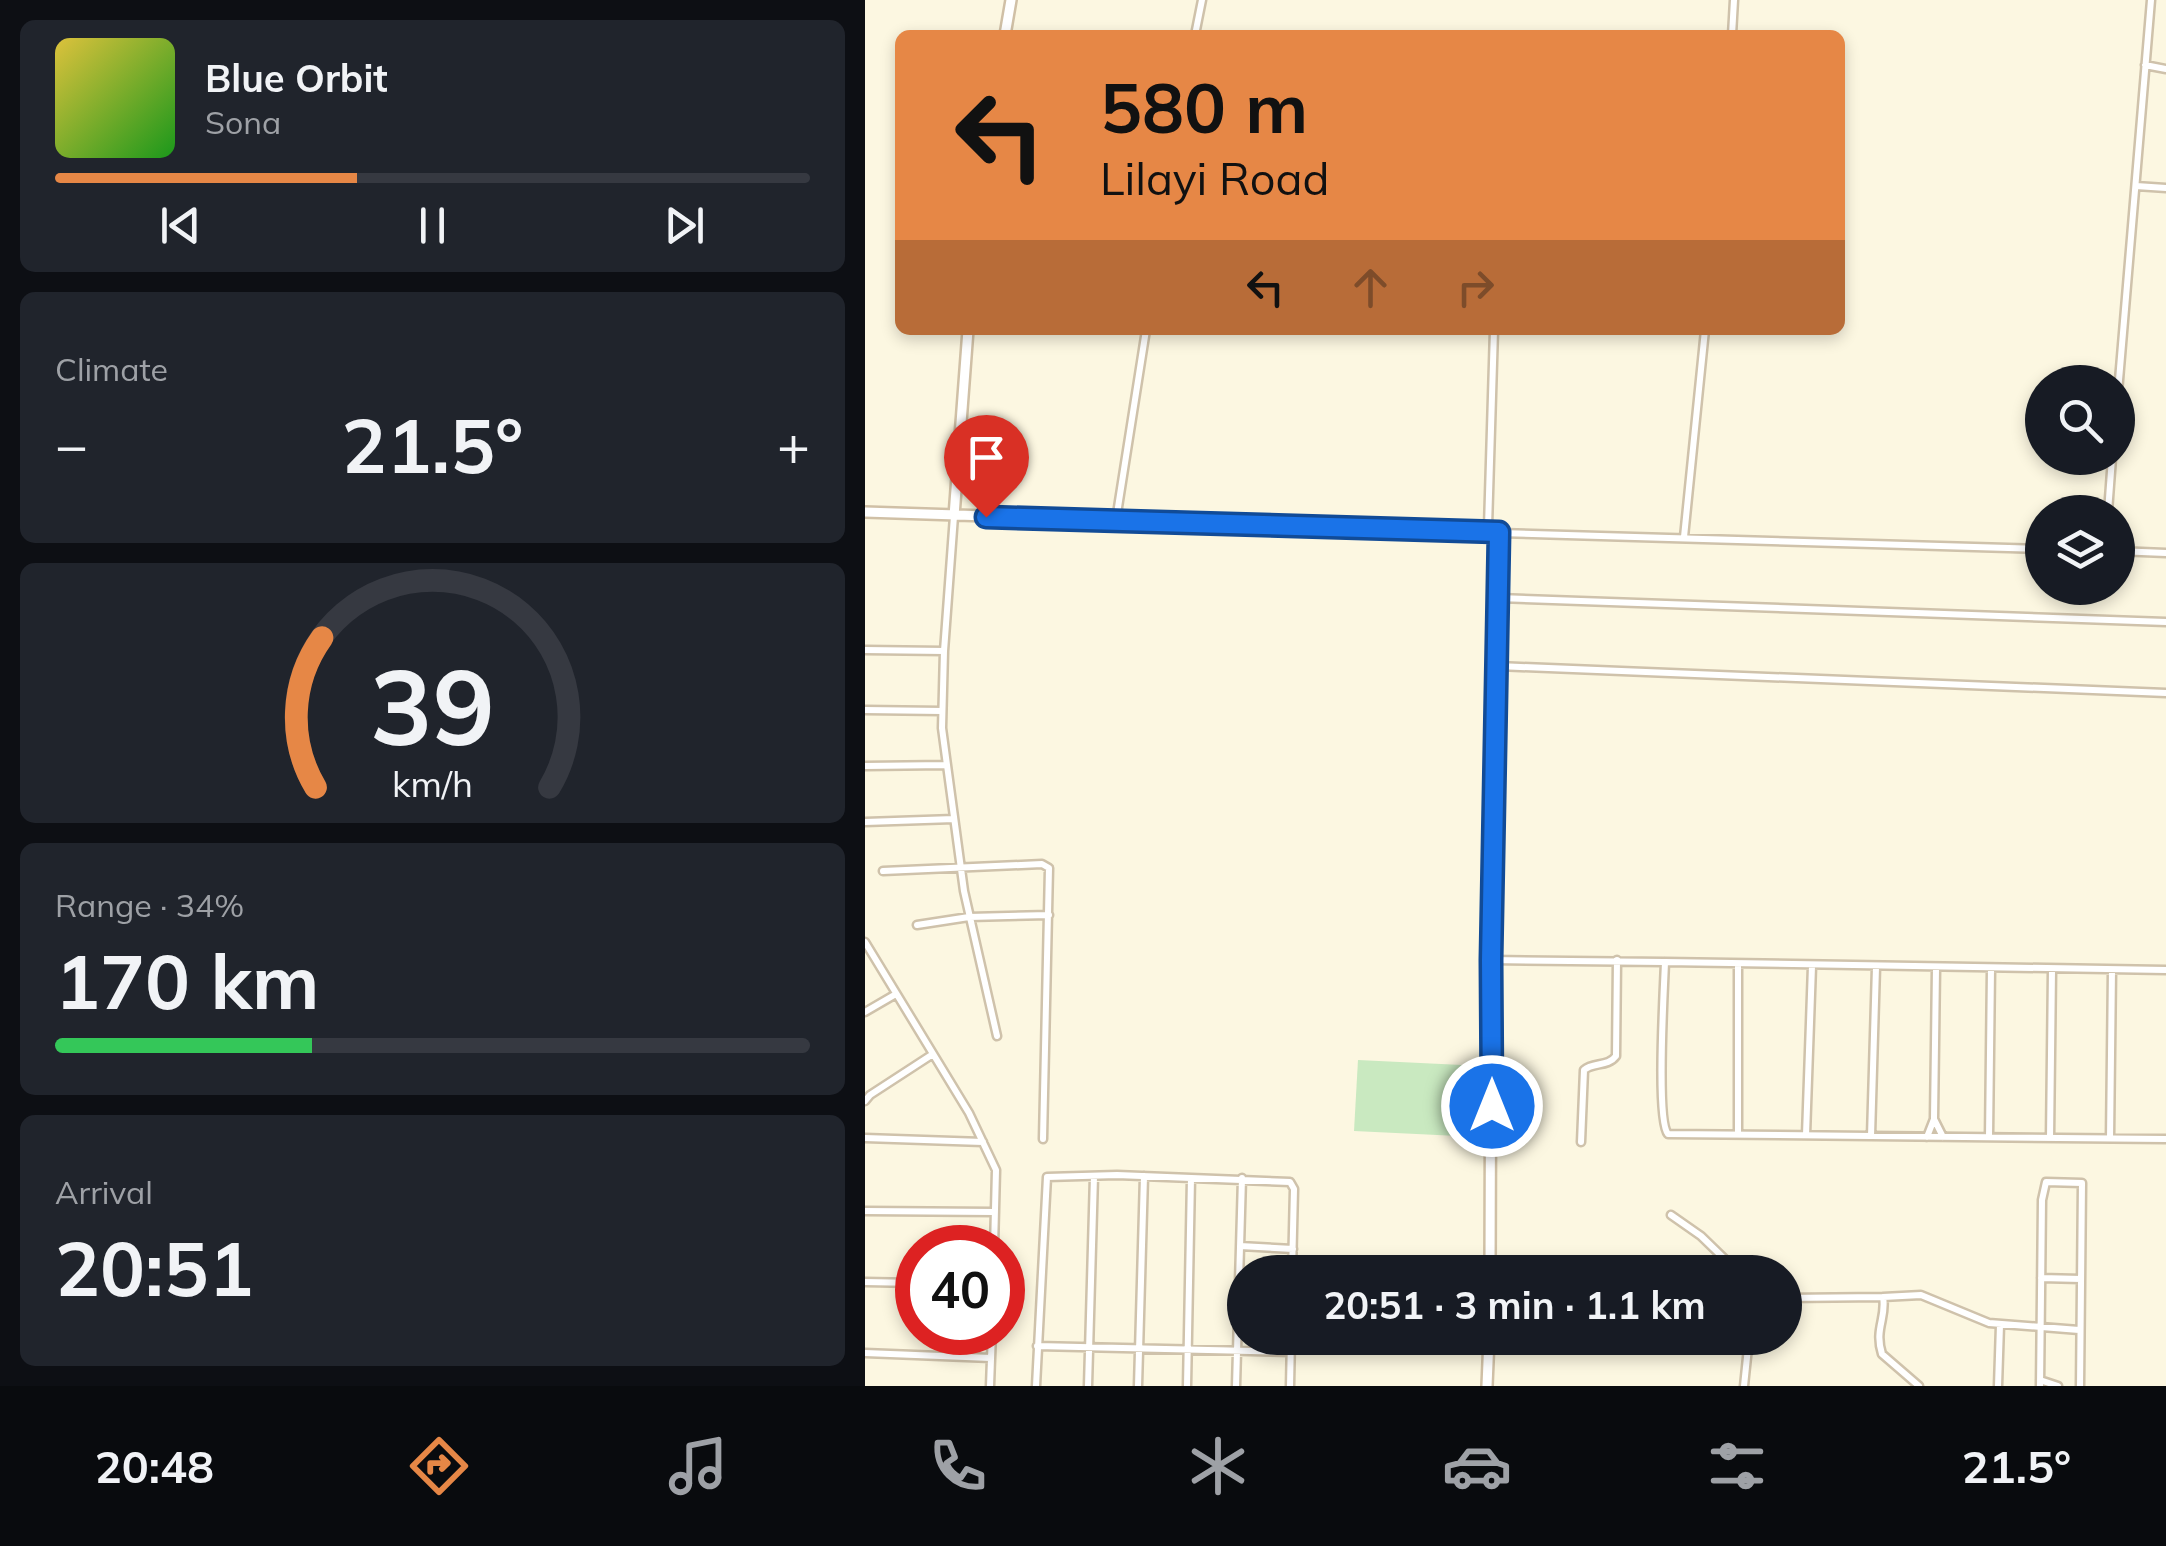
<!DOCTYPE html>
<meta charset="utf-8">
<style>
body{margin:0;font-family:Mulish,sans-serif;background:#20242c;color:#f1f3f6;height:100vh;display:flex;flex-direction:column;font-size:38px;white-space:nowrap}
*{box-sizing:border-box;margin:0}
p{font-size:32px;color:#9ea1a6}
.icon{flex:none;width:55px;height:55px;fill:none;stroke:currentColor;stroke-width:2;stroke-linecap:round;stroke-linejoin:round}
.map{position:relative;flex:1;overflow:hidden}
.panel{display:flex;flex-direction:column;gap:20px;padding:20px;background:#0d0f14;width:865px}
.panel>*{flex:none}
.hud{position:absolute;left:30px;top:30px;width:950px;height:305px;border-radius:15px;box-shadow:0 5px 15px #0003;background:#e68746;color:#111;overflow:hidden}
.fabs{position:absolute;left:1160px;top:365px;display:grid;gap:20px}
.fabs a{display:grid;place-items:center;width:110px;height:110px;border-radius:50%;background:#171b24;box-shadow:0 5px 15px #0003;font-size:50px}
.speed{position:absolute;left:30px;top:1225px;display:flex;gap:20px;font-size:50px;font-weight:700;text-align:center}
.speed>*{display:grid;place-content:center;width:130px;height:130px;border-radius:50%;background:#171b24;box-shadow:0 5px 15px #0003;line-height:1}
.speed .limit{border:15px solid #d22;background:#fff;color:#111}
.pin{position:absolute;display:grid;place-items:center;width:85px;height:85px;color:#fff;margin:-102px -42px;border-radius:50% 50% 50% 0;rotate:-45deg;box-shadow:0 0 10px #0007}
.pin .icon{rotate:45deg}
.me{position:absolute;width:110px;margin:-55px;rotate:0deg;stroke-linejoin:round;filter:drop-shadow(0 0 8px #0008)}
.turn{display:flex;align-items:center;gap:35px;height:210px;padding:0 40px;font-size:45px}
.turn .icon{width:130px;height:130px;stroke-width:2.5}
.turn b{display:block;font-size:70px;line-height:85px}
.lanes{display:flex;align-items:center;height:95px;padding:0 40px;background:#0003;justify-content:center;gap:50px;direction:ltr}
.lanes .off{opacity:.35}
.big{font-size:75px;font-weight:700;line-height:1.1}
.panel .widget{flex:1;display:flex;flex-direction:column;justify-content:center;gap:15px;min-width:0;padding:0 35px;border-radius:15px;background:#20242c}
.panel .dial{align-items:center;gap:0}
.dial svg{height:260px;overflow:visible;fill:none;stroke:#363941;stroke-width:7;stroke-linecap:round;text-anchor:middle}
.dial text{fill:#f1f3f6;stroke:none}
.song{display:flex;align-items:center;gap:30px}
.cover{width:120px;height:120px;border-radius:15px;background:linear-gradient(135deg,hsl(50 70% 55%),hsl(120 70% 35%))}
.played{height:10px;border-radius:5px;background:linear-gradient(90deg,#e68746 40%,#363941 40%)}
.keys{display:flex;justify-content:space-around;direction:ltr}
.heat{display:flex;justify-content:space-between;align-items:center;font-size:55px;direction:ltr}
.charge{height:15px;border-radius:8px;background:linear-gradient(90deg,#34c759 34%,#363941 0)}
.trip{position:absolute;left:362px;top:1255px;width:575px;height:100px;border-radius:50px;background:#171b24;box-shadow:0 5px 15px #0003;font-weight:700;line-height:100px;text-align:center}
.tabs{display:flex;height:160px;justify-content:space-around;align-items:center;background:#090b0e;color:#9ea1a6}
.tabs .icon{width:70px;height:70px}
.tabs .on{color:#e68746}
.tabs b{font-size:45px;color:#f1f3f6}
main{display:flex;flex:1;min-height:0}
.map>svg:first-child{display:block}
.green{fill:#c9e9c0}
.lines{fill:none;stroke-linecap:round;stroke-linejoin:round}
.street-casing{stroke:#cfc2ab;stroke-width:11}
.secondary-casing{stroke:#d0c0a6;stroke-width:14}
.street{stroke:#fff;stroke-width:6}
.secondary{stroke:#fff;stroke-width:9}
.route-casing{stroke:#114b97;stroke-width:25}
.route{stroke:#1a73e8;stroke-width:18}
</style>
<main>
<section class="panel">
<div class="widget">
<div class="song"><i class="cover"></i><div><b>Blue Orbit</b><p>Sona</p></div></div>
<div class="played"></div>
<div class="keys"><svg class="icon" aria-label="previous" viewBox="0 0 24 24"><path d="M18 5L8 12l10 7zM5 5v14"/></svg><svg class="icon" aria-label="pause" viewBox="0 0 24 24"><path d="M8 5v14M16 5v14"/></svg><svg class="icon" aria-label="next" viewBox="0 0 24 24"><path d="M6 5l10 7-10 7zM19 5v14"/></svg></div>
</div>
<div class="widget"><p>Climate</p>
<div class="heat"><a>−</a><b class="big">21.5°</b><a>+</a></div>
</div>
<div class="widget dial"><svg viewBox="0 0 100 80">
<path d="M14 69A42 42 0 1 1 86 69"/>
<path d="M14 69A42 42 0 0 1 16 23" stroke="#e68746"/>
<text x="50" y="56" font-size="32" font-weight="700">39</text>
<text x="50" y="72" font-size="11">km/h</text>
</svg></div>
<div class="widget"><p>Range · 34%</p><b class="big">170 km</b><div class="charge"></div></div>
<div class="widget"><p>Arrival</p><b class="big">20:51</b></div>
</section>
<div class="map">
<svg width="1301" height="1386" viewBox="0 0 1301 1386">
<rect width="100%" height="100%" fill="#fcf7e1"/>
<path class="green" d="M493 1060 597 1065 593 1136 489 1131Z"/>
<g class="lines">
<g class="street-casing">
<path id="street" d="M330 35 337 0
M867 35 869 0
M1280 65 1301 69
M1271 186 1301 188
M629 330 623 527 635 533 1178 549
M1252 404 1286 0
M1243 512 1247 458
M89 516 79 651 77 728 99 891 132 1036
M251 520 281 330
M819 537 840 330
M1252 551 1301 553
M634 598 1301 622
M0 650 79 651
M633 666 1301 693
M0 710 77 711
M0 766 81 765
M0 822 89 819
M18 871 177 864 184 868 178 1139
M52 925 104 917 184 915
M0 942 104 1113 131 1170 129 1248
M626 960 799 962
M873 964V1134
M1301 970 800 962C799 990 791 1120 803 1134L1301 1139
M0 1012 31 994
M0 1101 5 1095 68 1054
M1069 1119 1071 968
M941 1135 947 966
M1006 1136 1011 967
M1062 1137 1069 1119 1078 1137
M1124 1137 1126 969
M0 1138 118 1142
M1185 1138 1187 970
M1245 1138 1247 970
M716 1142 719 1070C728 1062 743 1067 751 1056L752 960
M0 1211 130 1212
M806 1215 836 1236 873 1272
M375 1246 428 1249
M1176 1278 1216 1279
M0 1282 52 1283
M1018 1297 1056 1295 1124 1323 1214 1330
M920 1298 1018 1297C1022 1317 1009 1329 1017 1354L1054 1386
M172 1346 425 1352
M0 1353 126 1358
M1175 1380 1193 1386
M125 1386 127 1332
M171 1386 182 1177 252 1175 425 1182 429 1189 427 1272
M223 1386 229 1176
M273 1386 279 1176
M322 1386 326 1178
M371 1386 377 1178
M425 1386 426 1338
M879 1386 884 1338
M1133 1386 1135 1325
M1175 1386 1177 1200 1181 1182 1217 1183 1215 1386"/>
</g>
<g class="secondary-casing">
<path id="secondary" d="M140 35 146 0
M0 512 635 533 626 960 625 1272
M89 516 103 330
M622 1386 624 1338"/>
</g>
<use href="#street" class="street"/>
<use href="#secondary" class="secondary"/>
</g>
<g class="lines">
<g class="route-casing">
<path id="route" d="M121 517 634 532 626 960 627 1106"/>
</g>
<use href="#route" class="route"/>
</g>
</svg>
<div class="fabs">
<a><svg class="icon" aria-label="search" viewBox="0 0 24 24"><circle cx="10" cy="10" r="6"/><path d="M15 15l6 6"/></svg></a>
<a><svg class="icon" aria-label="layers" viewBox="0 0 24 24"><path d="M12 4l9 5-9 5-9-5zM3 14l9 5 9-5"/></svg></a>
</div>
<div class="speed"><div class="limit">40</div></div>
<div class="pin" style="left:121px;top:517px;background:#d93025"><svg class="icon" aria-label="arrive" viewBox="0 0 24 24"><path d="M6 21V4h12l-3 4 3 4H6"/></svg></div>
<svg class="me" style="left:627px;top:1106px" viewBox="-20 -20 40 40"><circle r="17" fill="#1a73e8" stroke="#fff" stroke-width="3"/><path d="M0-11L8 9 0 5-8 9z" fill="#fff"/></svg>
<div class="trip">20:51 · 3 min · 1.1 km</div>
<div class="hud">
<div class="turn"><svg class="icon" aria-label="left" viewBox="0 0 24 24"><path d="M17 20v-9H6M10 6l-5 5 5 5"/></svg><div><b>580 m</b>Lilayi Road</div></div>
<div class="lanes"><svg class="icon" aria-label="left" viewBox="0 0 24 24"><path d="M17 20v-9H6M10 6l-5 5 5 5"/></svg><svg class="icon off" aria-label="ahead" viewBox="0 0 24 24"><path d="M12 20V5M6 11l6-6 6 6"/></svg><svg class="icon off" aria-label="right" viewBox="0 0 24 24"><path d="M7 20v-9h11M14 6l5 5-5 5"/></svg></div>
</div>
</div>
</main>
<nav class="tabs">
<b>20:48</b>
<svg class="icon on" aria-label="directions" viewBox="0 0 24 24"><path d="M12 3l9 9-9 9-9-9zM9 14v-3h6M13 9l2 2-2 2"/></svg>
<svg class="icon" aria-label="music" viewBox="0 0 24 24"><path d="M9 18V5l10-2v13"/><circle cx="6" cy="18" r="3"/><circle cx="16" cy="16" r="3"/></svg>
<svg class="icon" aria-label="phone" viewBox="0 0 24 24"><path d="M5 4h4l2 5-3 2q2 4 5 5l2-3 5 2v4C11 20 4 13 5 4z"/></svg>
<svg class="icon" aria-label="climate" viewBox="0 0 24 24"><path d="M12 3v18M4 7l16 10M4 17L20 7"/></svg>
<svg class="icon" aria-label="car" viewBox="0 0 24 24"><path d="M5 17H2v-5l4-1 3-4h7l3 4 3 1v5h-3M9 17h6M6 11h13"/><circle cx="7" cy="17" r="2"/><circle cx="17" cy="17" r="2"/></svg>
<svg class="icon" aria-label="filters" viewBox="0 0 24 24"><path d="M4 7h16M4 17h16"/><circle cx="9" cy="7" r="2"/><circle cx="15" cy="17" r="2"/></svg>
<b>21.5°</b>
</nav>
